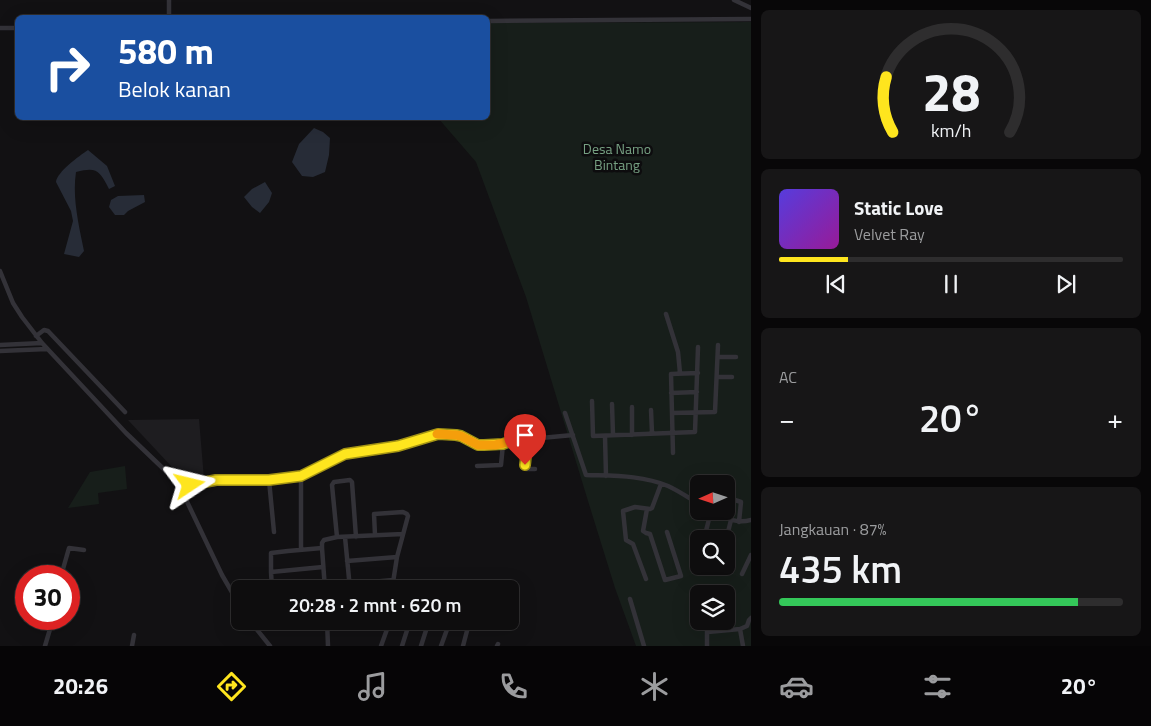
<!DOCTYPE html>
<html lang="id">
<meta charset="utf-8">
<style>
body{margin:0;font-family:"Titillium Web",sans-serif;background:#171617;color:#f1f3f6;height:100vh;display:flex;flex-direction:column;font-size:19px;white-space:nowrap}
*{box-sizing:border-box;margin:0}
p{font-size:16px;color:#9b9c9e}
.icon{flex:none;width:28px;height:28px;fill:none;stroke:currentColor;stroke-width:2;stroke-linecap:round;stroke-linejoin:round}
.map{position:relative;flex:1;overflow:hidden}
.sheet{display:flex;flex-direction:column;gap:10px;padding:10px;background:#080708;width:400px}
.sheet>*{flex:none}
.banner{position:absolute;left:15px;top:15px;width:475px;height:105px;border-radius:8px;box-shadow:0 5px 20px #0002,0 0 0 1px #2e2d2e;background:#1a4fa0;color:#fff;overflow:hidden}
.needle{width:32px;rotate:267deg}
.buttons{position:absolute;left:690px;top:475px;display:grid;gap:10px}
.buttons a{display:grid;place-items:center;width:45px;height:45px;border-radius:8px;background:#0e0d0e;box-shadow:0 5px 20px #0002,0 0 0 1px #2e2d2e;font-size:25px}
.speed{position:absolute;left:15px;top:565px;display:flex;gap:10px;font-size:25px;font-weight:700;text-align:center}
.speed>*{display:grid;place-content:center;width:65px;height:65px;border-radius:50%;background:#0e0d0e;box-shadow:0 5px 20px #0002,0 0 0 1px #2e2d2e;line-height:1}
.speed .limit{border:8px solid #d22;background:#fff;color:#111}
.pin{position:absolute;display:grid;place-items:center;width:42px;height:42px;color:#fff;margin:-51px -21px;border-radius:50% 50% 50% 0;rotate:-45deg;box-shadow:0 0 5px #0007}
.pin .icon{rotate:45deg}
.me{position:absolute;width:55px;margin:-28px;rotate:80deg;stroke-linejoin:round;filter:drop-shadow(0 0 4px #0008)}
.turn{display:flex;align-items:center;gap:18px;height:105px;padding:0 20px;font-size:22px}
.turn .icon{width:65px;height:65px;stroke-width:2.5}
.turn b{display:block;font-size:35px;line-height:42px}
.big{font-size:38px;font-weight:600;line-height:1.1}
.sheet .card{flex:1;display:flex;flex-direction:column;justify-content:center;gap:8px;min-width:0;padding:0 18px;border-radius:8px;background:#171617}
.sheet .dial{align-items:center;gap:0}
.dial svg{height:130px;overflow:visible;fill:none;stroke:#2e2d2e;stroke-width:7;stroke-linecap:round;text-anchor:middle}
.dial text{fill:#f1f3f6;stroke:none}
.song{display:flex;align-items:center;gap:15px}
.cover{width:60px;height:60px;border-radius:8px;background:linear-gradient(135deg,hsl(250 70% 55%),hsl(300 70% 35%))}
.played{height:5px;border-radius:2px;background:linear-gradient(90deg,#fee51e 20%,#2e2d2e 20%)}
.keys{display:flex;justify-content:space-around;direction:ltr}
.heat{display:flex;justify-content:space-between;align-items:center;font-size:28px;direction:ltr}
.charge{height:8px;border-radius:4px;background:linear-gradient(90deg,#34c759 87%,#2e2d2e 0)}
.trip{position:absolute;left:231px;top:580px;width:288px;height:50px;border-radius:8px;background:#0e0d0e;box-shadow:0 5px 20px #0002,0 0 0 1px #2e2d2e;font-weight:600;line-height:50px;text-align:center}
.tabs{display:flex;height:80px;justify-content:space-around;align-items:center;background:#060506;color:#9b9c9e}
.tabs .icon{width:35px;height:35px}
.tabs .current{color:#fee51e}
.tabs b{font-size:22px;color:#f1f3f6}
main{display:flex;flex:1;min-height:0}
.map>svg:first-child{display:block}
.built{fill:#1e1d20}
.green{fill:#171e1a;fill-rule:evenodd}
.water{fill:#272c37}
.lines{fill:none;stroke-linecap:round;stroke-linejoin:round}
.minor{stroke:#333238;stroke-width:4.5}
.route-casing{stroke:#a59514;stroke-width:12}
.route{stroke:#fee51e;stroke-width:9}
.slow{stroke:#f59e0b;stroke-width:9}
.labels{text-anchor:middle;dominant-baseline:central;stroke-width:5;stroke-linejoin:round;paint-order:stroke}
.park-label{font-size:14px;fill:#77a183;stroke:#0d0c0e}
</style>
<main>
<div class="map">
<svg width="751" height="646" viewBox="0 0 751 646">
<rect width="100%" height="100%" fill="#121113"/>
<path class="built" d="M199 419 204 479 187 483 128 420Z"/>
<path class="green" d="M751 22V646H636L615 588 588 501 526 297 476 162 438 118H488V23ZM699 484H726V511H699ZM699 539H726V566H699ZM699 594H726V621H699Z
M125 466 127 489 98 493 99 504 68 508 90 472Z"/>
<path class="water" d="M314 128 323 132 330 138 329 155 325 172 313 177 302 176 292 162 299 144Z
M88 150 107 166 115 186 109 189C99 170 97 167 76 172 72 198 79 226 84 251L79 257 64 254 73 221 71 211 56 182C57 172 79 156 88 150Z
M265 182 272 193 269 202 260 213 252 207 244 197 252 189Z
M144 195 145 202 128 211 124 215H115L109 207 111 200 118 196Z"/>
<g class="lines">
<path class="minor" d="M734 0 751 8
M169 18V0
M488 21 751 19
M0 28H18
M0 271 13 303 22 317 42 343 126 433 171 476 180 487 222 575 240 606
M666 314 678 352 680 373
M36 336 44 330 48 331 125 412
M0 345 42 343
M0 351 47 349
M718 357H736
M717 377H732
M671 393 697 392
M592 401 593 436 695 432 698 347
M612 404 613 435
M632 407V435
M651 410 652 433
M565 413 586 475C613 476 642 475 668 486 679 491 689 498 699 504
M672 413 715 412 718 345
M605 436 606 476
M528 439 525 467 526 469H535
M673 453 671 374 698 373
M477 466 501 465 503 444
M269 480 274 532
M180 487 216 481 269 480 301 476 345 454 398 446 439 434 456 435 461 437 478 445H484L503 444 517 439 541 438 573 435
M726 497 741 502 739 522
M647 509 643 531 646 533 650 534 665 580 681 576 667 532
M711 511C725 518 736 524 751 520
M375 535 374 514 403 512 407 514 408 516 397 557 392 589
M337 537 332 485 334 482 350 480 352 482 356 537
M345 537 350 589
M704 539 711 511
M726 540 731 520
M322 548 288 551 271 553V572L323 567
M301 550V476
M347 561 397 557
M720 568 721 566
M697 570 699 563
M271 572 272 589
M742 574 751 555
M61 576 69 548 84 550
M646 579 633 544 626 540 623 511 635 507 650 509 652 508 661 484
M349 584 393 580
M289 589 325 587
M325 589 322 548V543L324 540 337 537 403 534
M630 599 644 646
M250 621 270 646
M327 621 328 646
M740 629 743 646
M708 632 740 629 747 626 749 620 751 618
M45 646 53 619
M132 646 134 635
M381 646 390 621
M402 646 410 621
M421 646 429 621
M441 646 449 624 447 621
M463 646 468 627
M497 646 498 644
M707 646V621"/>
</g>
<g class="lines">
<g class="route-casing">
<path id="route" d="M190 485 216 480H269L301 476 345 454 398 446 438 434 456 435 461 436 478 445H484L503 444 517 439H528L525 465"/>
</g>
<use href="#route" class="route"/>
<path class="slow" d="M437 434 456 435 461 436 478 445H495L509 442"/>
</g>
<g class="labels">
<g class="park-label">
<text x="617" y="148">Desa Namo<tspan x="617" dy="16">Bintang</tspan></text>
</g>
</g>
</svg>
<div class="buttons">
<a><svg class="needle" viewBox="-14 -14 28 28"><path d="M0-13l5 13h-10z" fill="#e53935"/><path d="M0 13l5-13h-10z" fill="#9b9c9e"/></svg></a>
<a><svg class="icon" aria-label="search" viewBox="0 0 24 24"><circle cx="10" cy="10" r="6"/><path d="M15 15l6 6"/></svg></a>
<a><svg class="icon" aria-label="layers" viewBox="0 0 24 24"><path d="M12 4l9 5-9 5-9-5zM3 14l9 5 9-5"/></svg></a>
</div>
<div class="speed"><div class="limit">30</div></div>
<div class="pin" style="left:525px;top:465px;background:#d93025"><svg class="icon" aria-label="arrive" viewBox="0 0 24 24"><path d="M6 21V4h12l-3 4 3 4H6"/></svg></div>
<svg class="me" style="left:190px;top:485px" viewBox="-20 -20 40 40"><path d="M0-17L14 15 0 8-14 15z" fill="#fee51e" stroke="#fff" stroke-width="4"/></svg>
<div class="trip">20:28 · 2 mnt · 620 m</div>
<div class="banner">
<div class="turn"><svg class="icon" aria-label="right" viewBox="0 0 24 24"><path d="M7 20v-9h11M14 6l5 5-5 5"/></svg><div><b>580 m</b>Belok kanan</div></div>
</div>
</div>
<section class="sheet">
<div class="card dial"><svg viewBox="0 0 100 80">
<path d="M14 69A42 42 0 1 1 86 69"/>
<path d="M14 69A42 42 0 0 1 10 35" stroke="#fee51e"/>
<text x="50" y="56" font-size="32" font-weight="700">28</text>
<text x="50" y="72" font-size="11">km/h</text>
</svg></div>
<div class="card">
<div class="song"><i class="cover"></i><div><b>Static Love</b><p>Velvet Ray</p></div></div>
<div class="played"></div>
<div class="keys"><svg class="icon" aria-label="previous" viewBox="0 0 24 24"><path d="M18 5L8 12l10 7zM5 5v14"/></svg><svg class="icon" aria-label="pause" viewBox="0 0 24 24"><path d="M8 5v14M16 5v14"/></svg><svg class="icon" aria-label="next" viewBox="0 0 24 24"><path d="M6 5l10 7-10 7zM19 5v14"/></svg></div>
</div>
<div class="card"><p>AC</p>
<div class="heat"><a>−</a><b class="big">20°</b><a>+</a></div>
</div>
<div class="card"><p>Jangkauan · 87%</p><b class="big">435 km</b><div class="charge"></div></div>
</section>
</main>
<nav class="tabs">
<b>20:26</b>
<svg class="icon current" aria-label="directions" viewBox="0 0 24 24"><path d="M12 3l9 9-9 9-9-9zM9 14v-3h6M13 9l2 2-2 2"/></svg>
<svg class="icon" aria-label="music" viewBox="0 0 24 24"><path d="M9 18V5l10-2v13"/><circle cx="6" cy="18" r="3"/><circle cx="16" cy="16" r="3"/></svg>
<svg class="icon" aria-label="phone" viewBox="0 0 24 24"><path d="M5 4h4l2 5-3 2q2 4 5 5l2-3 5 2v4C11 20 4 13 5 4z"/></svg>
<svg class="icon" aria-label="climate" viewBox="0 0 24 24"><path d="M12 3v18M4 7l16 10M4 17L20 7"/></svg>
<svg class="icon" aria-label="car" viewBox="0 0 24 24"><path d="M5 17H2v-5l4-1 3-4h7l3 4 3 1v5h-3M9 17h6M6 11h13"/><circle cx="7" cy="17" r="2"/><circle cx="17" cy="17" r="2"/></svg>
<svg class="icon" aria-label="filters" viewBox="0 0 24 24"><path d="M4 7h16M4 17h16"/><circle cx="9" cy="7" r="2"/><circle cx="15" cy="17" r="2"/></svg>
<b>20°</b>
</nav>
